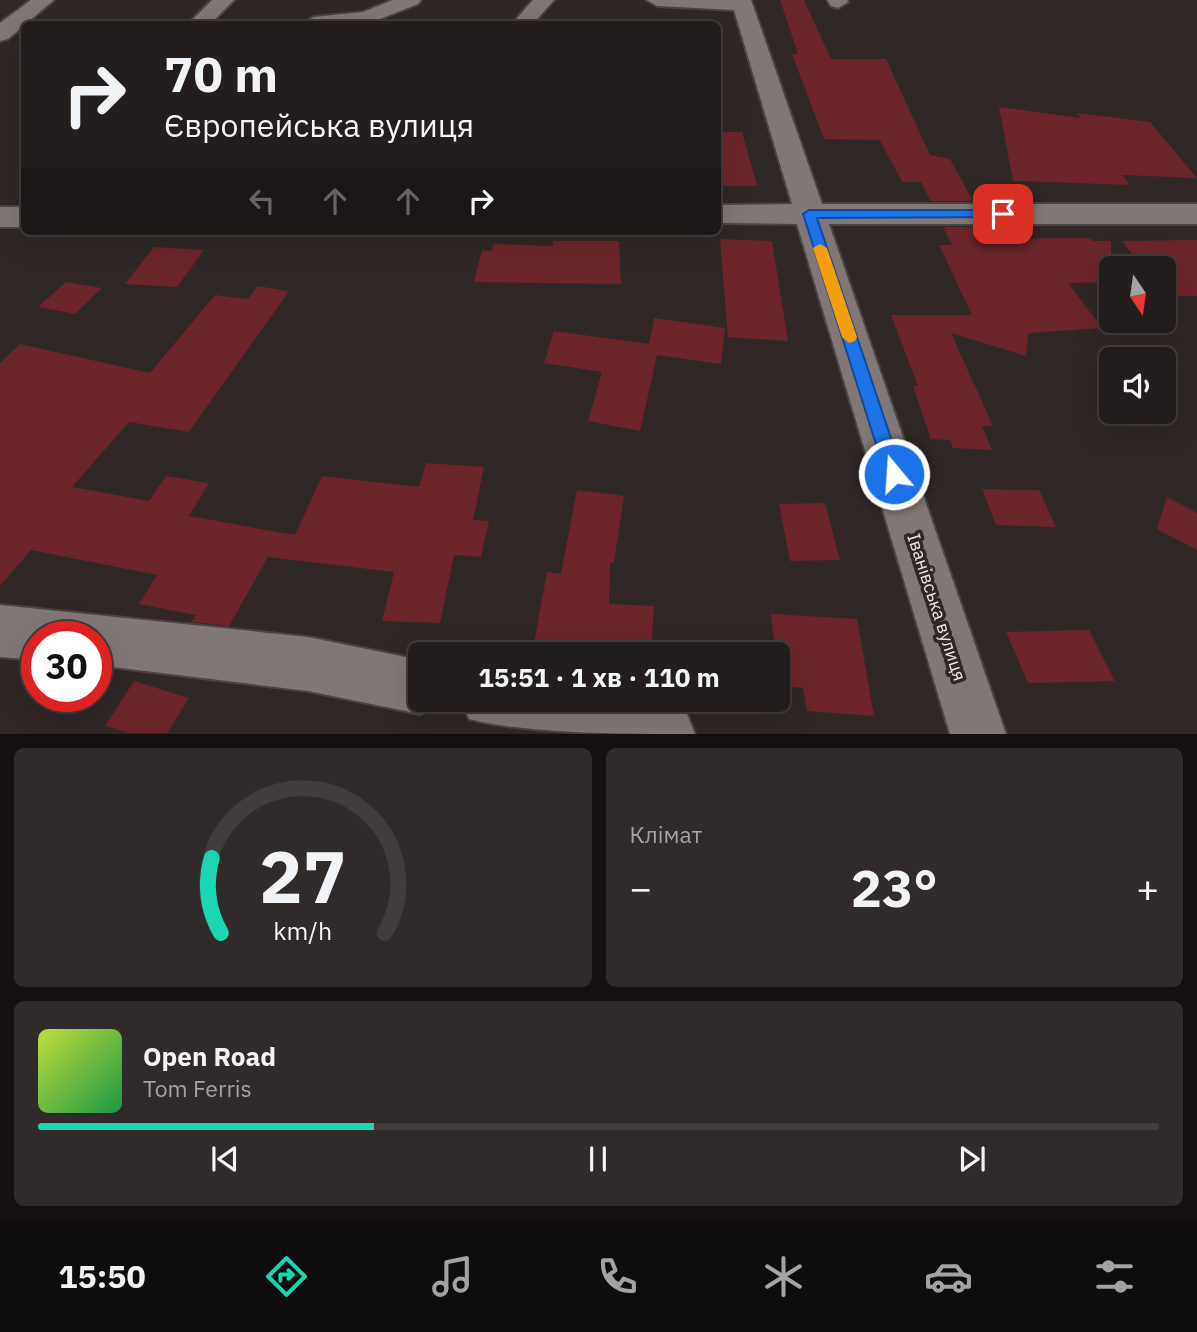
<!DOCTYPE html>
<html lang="uk">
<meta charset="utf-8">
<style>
body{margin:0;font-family:"IBM Plex Sans",sans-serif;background:#302a2a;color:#f1f3f6;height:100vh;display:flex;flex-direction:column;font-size:26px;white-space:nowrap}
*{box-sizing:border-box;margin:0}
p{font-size:23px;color:#a3a2a4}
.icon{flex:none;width:38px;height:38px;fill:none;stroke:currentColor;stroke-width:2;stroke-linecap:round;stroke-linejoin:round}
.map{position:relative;height:734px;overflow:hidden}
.details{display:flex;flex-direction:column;gap:14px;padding:14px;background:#141010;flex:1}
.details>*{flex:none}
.banner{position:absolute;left:21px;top:21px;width:700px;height:214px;border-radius:10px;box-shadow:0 7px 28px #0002,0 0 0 2px #413b3b;background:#241d1d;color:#f1f3f6;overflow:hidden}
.needle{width:46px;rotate:167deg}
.buttons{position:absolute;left:1099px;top:256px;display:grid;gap:14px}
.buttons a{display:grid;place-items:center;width:77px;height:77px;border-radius:10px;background:#241d1d;box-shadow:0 7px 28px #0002,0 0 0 2px #413b3b;font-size:35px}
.speed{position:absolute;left:21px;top:621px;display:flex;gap:14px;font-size:35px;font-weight:700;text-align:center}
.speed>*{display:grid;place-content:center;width:91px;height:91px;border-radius:50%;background:#241d1d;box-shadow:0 7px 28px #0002,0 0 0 2px #413b3b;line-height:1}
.speed .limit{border:10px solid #d22;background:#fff;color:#111}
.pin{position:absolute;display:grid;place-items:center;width:60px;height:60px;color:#fff;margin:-30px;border-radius:14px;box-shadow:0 4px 10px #0006}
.me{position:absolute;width:77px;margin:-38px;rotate:342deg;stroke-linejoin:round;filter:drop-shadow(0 0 5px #0008)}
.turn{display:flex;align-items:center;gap:24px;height:147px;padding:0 28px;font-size:32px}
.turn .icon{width:91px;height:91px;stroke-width:2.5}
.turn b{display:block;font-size:49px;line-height:60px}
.lanes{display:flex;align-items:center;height:66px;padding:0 28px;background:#0003;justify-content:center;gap:35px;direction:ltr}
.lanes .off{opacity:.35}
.big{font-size:52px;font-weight:700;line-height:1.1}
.details .card{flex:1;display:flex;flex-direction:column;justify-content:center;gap:10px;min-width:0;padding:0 24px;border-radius:10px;background:#302a2a}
.details .dial{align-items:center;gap:0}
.dial svg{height:182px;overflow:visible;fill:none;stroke:#413b3b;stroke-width:7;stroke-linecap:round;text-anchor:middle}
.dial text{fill:#f1f3f6;stroke:none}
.song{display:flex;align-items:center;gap:21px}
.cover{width:84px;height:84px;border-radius:10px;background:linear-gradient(135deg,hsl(70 70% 55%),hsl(140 70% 35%))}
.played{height:7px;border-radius:4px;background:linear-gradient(90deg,#1cd5b1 30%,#413b3b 30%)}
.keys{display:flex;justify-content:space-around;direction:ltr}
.heat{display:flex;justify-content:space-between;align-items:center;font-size:38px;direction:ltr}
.details .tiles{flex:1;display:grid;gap:14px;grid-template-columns:1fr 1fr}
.card:last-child{grid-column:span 2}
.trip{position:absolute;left:408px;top:642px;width:382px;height:70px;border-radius:10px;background:#241d1d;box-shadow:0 7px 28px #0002,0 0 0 2px #413b3b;font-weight:700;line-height:70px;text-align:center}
.tab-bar{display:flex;height:112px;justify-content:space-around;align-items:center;background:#0e0c0c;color:#a3a2a4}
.tab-bar .icon{width:49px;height:49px}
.tab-bar .on{color:#1cd5b1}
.tab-bar b{font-size:32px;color:#f1f3f6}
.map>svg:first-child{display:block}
.building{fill:#6b252a}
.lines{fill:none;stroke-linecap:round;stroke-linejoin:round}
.minor-casing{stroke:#4b4343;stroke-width:4}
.minor{fill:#827777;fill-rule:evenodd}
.route{fill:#1a73e8;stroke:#114b97;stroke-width:2}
.slow{fill:#f59e0b}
.labels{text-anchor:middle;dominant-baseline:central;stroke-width:7;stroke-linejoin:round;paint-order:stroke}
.street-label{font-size:18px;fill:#ede6e6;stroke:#302727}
</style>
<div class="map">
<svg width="1197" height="734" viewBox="0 0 1197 734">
<rect width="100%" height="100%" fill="#302727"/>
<path class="building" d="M780 0H804L831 59H886L930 155 950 159 973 201H931L921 182H902L880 140 824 139 792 54H798Z
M999 107 1080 118 1078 113 1150 122 1197 178 1122 175 1130 185 1013 181Z
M718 132H742L757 186H718Z
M943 227H986L993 239 1090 238 1093 241H1111V282L1068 283 1102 328 1028 333 1026 356 951 333 993 426H982L992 450 953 448 950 440 931 439 913 386H918L891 315H972L939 245H952Z
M720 239 772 241 788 341 728 337Z
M1197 240V296H1166L1164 268H1143L1122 241Z
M553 241H619L621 284 474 282 482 250 492 251 493 244 553 246Z
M154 247 204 250 177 287 125 284Z
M66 282 102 288 75 314 38 307Z
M257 286 289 291 189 432 129 422 72 487 149 501 166 476 209 483 189 516 295 535 322 476 419 487 426 463 484 467 473 520 489 521 481 557 454 555 440 623 382 621 394 572 268 557 229 626 191 622 196 615 139 604 157 575 31 550 0 586V363L20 344 150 373 215 295 248 299Z
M654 318 725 328 721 364 657 355 640 431 588 421 602 372 544 363 554 331 649 344Z
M982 489 1039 490 1056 527 996 525Z
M577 490 624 496 614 563H610L609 604 654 606 651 654H532L547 572 561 574Z
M1167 497 1197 513V550L1157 529Z
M825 503 840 560 790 561 779 504Z
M771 614 857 619 874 716 807 711 803 688 779 686Z
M1089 630 1115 681 1028 683 1006 632Z
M134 681 189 698 167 733H129L105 726Z"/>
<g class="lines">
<g class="minor-casing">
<path id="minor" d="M31 0H54L8 39 0 41V23Z
M212 0H234L210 24H188Z
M393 0H421L418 4 367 24 303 23 314 17 363 12Z
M533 0H554L533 24H512Z
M647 0H751L822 204H1197V224H829L1006 734H950L797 224 718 223V205L792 204 734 10 657 6Z
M827 0H847L848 2 838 8 831 6Z
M0 207H24V227H0Z
M0 605 308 637 420 660V700H442L439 706 420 714 308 691 96 665V637H37V660L0 657Z
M461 700C526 700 628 690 687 714L695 734C629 734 528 734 469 719Z"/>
</g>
<use href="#minor" class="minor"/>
</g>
<path class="route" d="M1003 210 1010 214 1008 217 817 218 903 474 900 479H887L803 214 809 210Z"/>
<path class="slow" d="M820 244 827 248 857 337 855 341 849 343 842 337 813 248Z"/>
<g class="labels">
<g class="street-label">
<text transform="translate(937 607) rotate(72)">Іванівська вулиця</text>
</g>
</g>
</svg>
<div class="buttons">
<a><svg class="needle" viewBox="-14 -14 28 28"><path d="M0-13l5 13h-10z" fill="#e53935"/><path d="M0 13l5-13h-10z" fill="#a3a2a4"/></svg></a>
<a><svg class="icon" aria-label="sound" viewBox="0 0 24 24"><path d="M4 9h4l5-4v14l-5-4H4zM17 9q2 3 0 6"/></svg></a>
</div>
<div class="speed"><div class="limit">30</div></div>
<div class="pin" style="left:1003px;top:214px;background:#d93025"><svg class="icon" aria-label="arrive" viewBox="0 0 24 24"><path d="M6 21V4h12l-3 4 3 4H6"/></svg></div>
<svg class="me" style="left:894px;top:474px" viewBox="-20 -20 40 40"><circle r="17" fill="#1a73e8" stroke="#fff" stroke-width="3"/><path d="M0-11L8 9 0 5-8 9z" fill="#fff"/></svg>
<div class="trip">15:51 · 1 хв · 110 m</div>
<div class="banner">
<div class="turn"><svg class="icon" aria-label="right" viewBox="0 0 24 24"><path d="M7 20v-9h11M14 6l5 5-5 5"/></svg><div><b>70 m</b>Європейська вулиця</div></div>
<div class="lanes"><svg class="icon off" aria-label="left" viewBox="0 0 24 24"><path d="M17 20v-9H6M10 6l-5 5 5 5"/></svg><svg class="icon off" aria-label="ahead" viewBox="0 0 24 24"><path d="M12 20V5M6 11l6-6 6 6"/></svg><svg class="icon off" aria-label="ahead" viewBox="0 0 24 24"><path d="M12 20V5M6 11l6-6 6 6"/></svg><svg class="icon" aria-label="right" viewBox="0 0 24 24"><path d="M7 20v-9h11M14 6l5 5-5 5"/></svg></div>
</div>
</div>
<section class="details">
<div class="tiles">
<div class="card dial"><svg viewBox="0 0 100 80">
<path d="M14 69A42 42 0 1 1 86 69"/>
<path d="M14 69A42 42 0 0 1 10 36" stroke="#1cd5b1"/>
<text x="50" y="56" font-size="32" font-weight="700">27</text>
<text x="50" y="72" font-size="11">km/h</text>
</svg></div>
<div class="card"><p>Клімат</p>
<div class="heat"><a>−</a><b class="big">23°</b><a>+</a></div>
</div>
<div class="card">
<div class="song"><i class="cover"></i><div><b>Open Road</b><p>Tom Ferris</p></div></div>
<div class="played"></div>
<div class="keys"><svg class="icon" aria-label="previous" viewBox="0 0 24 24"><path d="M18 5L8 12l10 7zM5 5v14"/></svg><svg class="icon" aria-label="pause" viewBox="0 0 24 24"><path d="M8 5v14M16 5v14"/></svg><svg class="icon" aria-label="next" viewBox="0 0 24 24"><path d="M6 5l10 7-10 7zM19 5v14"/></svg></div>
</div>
</div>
</section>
<nav class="tab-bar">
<b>15:50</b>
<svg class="icon on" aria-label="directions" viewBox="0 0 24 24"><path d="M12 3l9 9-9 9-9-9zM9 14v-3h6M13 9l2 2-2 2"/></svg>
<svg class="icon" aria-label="music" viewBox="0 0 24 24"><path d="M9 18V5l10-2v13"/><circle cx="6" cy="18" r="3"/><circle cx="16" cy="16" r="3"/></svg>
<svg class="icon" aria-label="phone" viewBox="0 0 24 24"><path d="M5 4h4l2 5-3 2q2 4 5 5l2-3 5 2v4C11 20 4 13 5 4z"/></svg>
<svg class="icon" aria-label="climate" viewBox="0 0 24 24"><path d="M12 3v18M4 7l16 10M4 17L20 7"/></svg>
<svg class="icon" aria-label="car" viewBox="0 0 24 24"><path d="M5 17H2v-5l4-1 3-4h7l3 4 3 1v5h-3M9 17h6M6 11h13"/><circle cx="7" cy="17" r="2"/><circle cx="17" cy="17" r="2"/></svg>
<svg class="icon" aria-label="filters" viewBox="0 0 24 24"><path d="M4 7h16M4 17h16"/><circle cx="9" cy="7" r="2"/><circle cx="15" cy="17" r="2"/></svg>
</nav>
